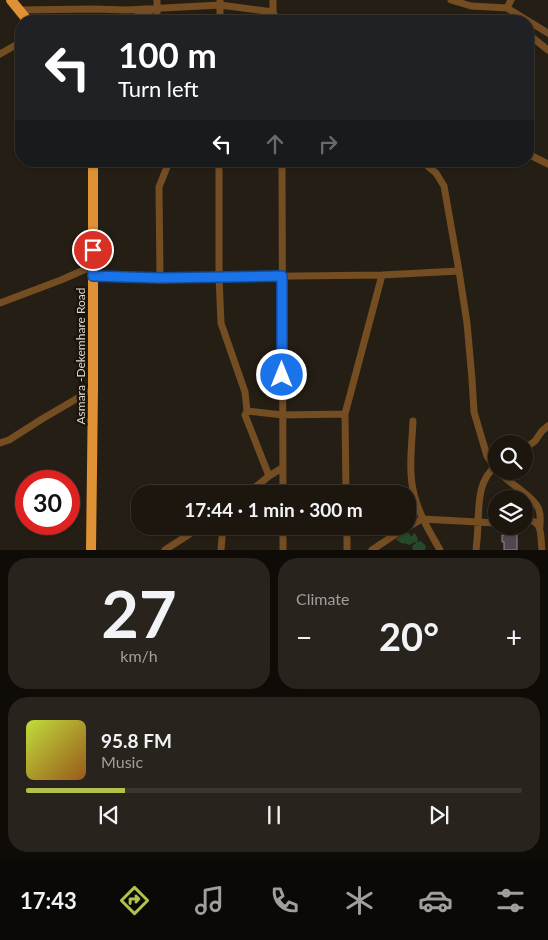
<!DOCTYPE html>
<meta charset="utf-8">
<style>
body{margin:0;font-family:Lato,sans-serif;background:#29231d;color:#f1f3f6;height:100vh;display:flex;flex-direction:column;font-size:19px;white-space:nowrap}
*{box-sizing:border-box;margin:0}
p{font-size:16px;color:#a09f9e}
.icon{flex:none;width:28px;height:28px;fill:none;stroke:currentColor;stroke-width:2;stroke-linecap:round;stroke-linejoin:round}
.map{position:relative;height:550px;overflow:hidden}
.drawer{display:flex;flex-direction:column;gap:8px;padding:8px;background:#0f0c08;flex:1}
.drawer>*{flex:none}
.top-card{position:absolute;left:15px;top:15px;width:519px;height:152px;border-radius:20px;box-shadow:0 1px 4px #0004,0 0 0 1px #3a352f;background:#202124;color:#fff;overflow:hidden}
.tools{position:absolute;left:488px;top:435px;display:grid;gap:10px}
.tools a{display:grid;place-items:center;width:45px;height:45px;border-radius:50%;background:#1c160f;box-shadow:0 1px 4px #0004,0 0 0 1px #3a352f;font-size:25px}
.speed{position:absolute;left:15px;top:470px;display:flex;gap:10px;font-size:25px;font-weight:700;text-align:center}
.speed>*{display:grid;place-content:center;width:65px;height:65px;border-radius:50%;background:#1c160f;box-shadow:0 1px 4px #0004,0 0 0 1px #3a352f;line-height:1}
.speed .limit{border:8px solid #d22;background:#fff;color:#111}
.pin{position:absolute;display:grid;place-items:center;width:42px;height:42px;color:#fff;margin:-21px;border:2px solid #fff;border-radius:50%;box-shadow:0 1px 5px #0007}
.me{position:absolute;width:55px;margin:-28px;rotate:0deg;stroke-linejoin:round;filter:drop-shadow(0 0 4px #0008)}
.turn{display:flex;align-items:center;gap:18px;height:105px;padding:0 20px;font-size:22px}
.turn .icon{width:65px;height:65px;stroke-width:2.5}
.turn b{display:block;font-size:35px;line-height:42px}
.lanes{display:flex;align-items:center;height:48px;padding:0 20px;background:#0003;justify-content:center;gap:25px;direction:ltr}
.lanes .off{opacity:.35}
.big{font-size:38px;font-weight:700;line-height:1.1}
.drawer .widget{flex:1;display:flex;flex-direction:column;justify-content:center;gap:8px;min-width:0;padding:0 18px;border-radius:20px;background:#29231d}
.drawer .dial{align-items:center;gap:0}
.dial b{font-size:65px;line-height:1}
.song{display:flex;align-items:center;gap:15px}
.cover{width:60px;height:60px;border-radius:8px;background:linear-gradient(135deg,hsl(70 70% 55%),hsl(30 70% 35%))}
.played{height:5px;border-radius:2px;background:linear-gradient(90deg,#b2c34c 20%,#3a352f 20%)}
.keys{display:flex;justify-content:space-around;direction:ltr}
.heat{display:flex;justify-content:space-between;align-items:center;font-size:28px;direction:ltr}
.drawer .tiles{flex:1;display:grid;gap:8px;grid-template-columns:1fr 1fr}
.widget:last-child{grid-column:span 2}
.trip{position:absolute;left:131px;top:485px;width:285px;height:50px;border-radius:20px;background:#1c160f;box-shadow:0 1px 4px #0004,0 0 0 1px #3a352f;font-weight:700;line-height:50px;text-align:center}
.tab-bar{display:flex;height:80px;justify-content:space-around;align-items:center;background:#0b0906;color:#a09f9e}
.tab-bar .icon{width:35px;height:35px}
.tab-bar .active{color:#b2c34c}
.tab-bar b{font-size:22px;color:#f1f3f6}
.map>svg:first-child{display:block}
.green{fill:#264a29}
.building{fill:#524750;stroke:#938791}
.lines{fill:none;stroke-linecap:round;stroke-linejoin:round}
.minor{stroke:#744d22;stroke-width:7}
.highway{stroke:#df9135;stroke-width:10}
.route-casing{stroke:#114b97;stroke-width:12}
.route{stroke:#1a73e8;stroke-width:9}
.labels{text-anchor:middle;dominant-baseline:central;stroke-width:5;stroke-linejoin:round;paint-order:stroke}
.street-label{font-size:12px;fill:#ded9d2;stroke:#1b140b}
</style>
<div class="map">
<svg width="548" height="550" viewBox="0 0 548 550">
<rect width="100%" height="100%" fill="#251e14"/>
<path class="green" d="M406 532 410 534 411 537 414 533 416 535 418 539 417 542 421 541 426 546 425 550H413L412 546 416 543 415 542 409 545 404 543V544L399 542V541L396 540V539Z"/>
<path class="building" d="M504 529H517V550H504V542H502V535H504Z"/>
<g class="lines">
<path class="minor" d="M157 0V21
M220 0V21
M273 0V12L277 21
M451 0 471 6 507 8 548 33
M507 8 511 0
M19 10 94 9 127 10 220 5 273 12
M126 21 150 11
M528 31 533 38 548 50
M0 54 21 42
M528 154 548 164
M219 161V277L221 323 245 392 247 411 245 415 269 476
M282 161 283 494
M418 161 424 163 436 173 444 186 459 271 467 323 472 379 474 412 487 456 496 469
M93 276 160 278 219 277 382 275 459 271
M160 278 159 187 167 167 168 161
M0 303 61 280 93 266
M247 411 283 415 345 414
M413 421C412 444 408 472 414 494 419 515 430 532 440 550
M0 443 9 440 42 419 93 389
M524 449 535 441 542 431 548 426
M498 471C508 483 535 497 539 510 541 516 540 521 540 526
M247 494 269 476 282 468
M346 494 345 414 382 275
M524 520C544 519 540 535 542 550
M283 526V550
M347 526V550
M165 550 202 526
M221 550 223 526
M372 550 396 534 422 519 496 523
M476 550C477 541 478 531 478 521 479 501 479 479 496 466"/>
<path class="highway" d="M11 0 28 21
M91 550 93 389V161"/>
</g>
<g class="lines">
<g class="route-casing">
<path id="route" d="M93 250V276L160 278 282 276V375"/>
</g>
<use href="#route" class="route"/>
</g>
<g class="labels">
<g class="street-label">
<text transform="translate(80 356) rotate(-90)">Asmara -Dekemhare Road</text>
</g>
</g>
</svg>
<div class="tools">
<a><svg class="icon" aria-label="search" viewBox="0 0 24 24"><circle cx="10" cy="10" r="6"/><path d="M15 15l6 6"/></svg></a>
<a><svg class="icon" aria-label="layers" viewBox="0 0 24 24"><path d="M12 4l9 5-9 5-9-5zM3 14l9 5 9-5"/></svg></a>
</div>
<div class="speed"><div class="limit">30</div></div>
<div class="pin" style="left:93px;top:250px;background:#d93025"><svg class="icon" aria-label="arrive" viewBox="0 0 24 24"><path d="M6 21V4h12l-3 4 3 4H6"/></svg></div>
<svg class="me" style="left:282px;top:375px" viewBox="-20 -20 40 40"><circle r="17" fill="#1a73e8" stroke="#fff" stroke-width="3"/><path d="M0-11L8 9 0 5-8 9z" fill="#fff"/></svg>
<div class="trip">17:44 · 1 min · 300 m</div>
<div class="top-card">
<div class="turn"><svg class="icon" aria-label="left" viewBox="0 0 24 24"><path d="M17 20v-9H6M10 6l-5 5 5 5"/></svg><div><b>100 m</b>Turn left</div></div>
<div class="lanes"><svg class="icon" aria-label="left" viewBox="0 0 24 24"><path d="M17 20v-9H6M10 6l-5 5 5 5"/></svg><svg class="icon off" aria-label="ahead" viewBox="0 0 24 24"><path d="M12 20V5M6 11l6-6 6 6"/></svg><svg class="icon off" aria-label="right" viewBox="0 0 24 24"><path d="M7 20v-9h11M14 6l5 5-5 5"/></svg></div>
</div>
</div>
<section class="drawer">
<div class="tiles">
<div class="widget dial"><b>27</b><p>km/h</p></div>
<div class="widget"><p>Climate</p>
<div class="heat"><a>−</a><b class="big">20°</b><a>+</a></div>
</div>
<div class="widget">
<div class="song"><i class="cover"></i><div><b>95.8 FM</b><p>Music</p></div></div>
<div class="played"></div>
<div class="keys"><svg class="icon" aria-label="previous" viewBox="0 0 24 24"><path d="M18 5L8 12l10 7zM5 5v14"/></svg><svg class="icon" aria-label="pause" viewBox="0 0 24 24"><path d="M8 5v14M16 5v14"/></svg><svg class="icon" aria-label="next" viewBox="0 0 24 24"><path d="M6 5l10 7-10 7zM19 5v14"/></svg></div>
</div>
</div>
</section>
<nav class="tab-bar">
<b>17:43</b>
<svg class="icon active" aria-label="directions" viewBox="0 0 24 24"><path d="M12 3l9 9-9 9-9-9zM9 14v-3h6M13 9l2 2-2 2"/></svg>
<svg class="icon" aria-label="music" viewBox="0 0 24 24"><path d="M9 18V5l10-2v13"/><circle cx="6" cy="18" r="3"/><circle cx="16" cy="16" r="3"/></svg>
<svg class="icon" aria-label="phone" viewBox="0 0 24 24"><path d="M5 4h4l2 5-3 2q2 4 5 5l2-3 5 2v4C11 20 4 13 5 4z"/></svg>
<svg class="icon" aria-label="climate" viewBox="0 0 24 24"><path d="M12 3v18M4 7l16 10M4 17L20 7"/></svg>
<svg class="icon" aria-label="car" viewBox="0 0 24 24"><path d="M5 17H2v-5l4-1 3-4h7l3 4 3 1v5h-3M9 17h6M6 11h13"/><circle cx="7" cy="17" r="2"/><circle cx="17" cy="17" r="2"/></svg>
<svg class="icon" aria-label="filters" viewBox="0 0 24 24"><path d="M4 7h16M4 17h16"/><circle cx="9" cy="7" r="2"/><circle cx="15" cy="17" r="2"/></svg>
</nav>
